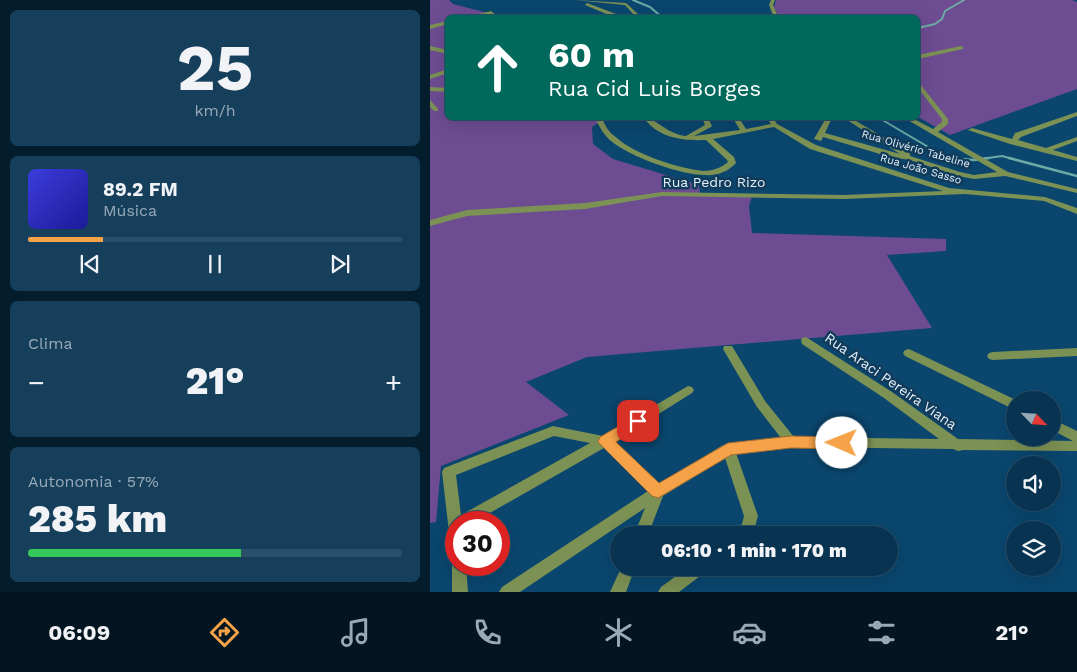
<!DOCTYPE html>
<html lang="pt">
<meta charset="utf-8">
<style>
body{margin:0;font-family:"Work Sans",sans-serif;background:#163f5c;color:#f1f3f6;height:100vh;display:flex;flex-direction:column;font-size:19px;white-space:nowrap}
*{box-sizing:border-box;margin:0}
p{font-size:16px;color:#98aab8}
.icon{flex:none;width:28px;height:28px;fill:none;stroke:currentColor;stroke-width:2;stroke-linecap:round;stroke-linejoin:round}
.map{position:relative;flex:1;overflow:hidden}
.details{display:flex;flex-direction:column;gap:10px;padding:10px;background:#041d2d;width:430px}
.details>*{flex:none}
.banner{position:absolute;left:15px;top:15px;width:475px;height:105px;border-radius:8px;box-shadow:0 5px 20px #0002,0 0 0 1px #294f69;background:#00695c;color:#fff;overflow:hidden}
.needle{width:32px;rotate:115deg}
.tools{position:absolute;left:576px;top:391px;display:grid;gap:10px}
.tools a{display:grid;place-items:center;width:55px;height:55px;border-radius:50%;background:#083452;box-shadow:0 5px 20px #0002,0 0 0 1px #294f69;font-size:25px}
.speed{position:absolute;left:15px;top:511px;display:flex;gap:10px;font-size:25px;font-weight:700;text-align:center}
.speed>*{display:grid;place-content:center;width:65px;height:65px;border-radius:50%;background:#083452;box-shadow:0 5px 20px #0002,0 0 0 1px #294f69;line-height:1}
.speed .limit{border:8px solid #d22;background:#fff;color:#111}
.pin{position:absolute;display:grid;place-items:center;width:42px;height:42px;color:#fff;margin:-21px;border-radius:10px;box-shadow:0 2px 8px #0006}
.me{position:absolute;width:55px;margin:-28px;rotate:271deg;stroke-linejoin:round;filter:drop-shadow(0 0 4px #0008)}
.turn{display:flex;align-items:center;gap:18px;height:105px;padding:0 20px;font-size:22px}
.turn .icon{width:65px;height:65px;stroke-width:2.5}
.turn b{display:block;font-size:35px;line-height:42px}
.big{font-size:38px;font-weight:800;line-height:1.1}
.details .card{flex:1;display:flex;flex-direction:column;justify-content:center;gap:8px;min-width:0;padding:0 18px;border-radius:8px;background:#163f5c}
.details .dial{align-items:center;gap:0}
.dial b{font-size:65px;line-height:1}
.song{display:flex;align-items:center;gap:15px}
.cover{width:60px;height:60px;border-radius:8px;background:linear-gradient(135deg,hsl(240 70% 55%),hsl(240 70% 35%))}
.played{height:5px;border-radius:2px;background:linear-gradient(90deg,#f6a248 20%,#294f69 20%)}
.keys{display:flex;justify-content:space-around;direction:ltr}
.heat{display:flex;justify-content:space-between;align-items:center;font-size:28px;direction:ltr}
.charge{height:8px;border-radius:4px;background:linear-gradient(90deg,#34c759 57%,#294f69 0)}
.trip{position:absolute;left:180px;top:526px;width:288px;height:50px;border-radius:25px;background:#083452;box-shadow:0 5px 20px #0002,0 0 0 1px #294f69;font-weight:800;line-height:50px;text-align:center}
.dock{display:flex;height:80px;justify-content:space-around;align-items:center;background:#031521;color:#98aab8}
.dock .icon{width:35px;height:35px}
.dock .on{color:#f6a248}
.dock b{font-size:22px;color:#f1f3f6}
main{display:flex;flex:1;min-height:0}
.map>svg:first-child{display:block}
.green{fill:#6d4c92}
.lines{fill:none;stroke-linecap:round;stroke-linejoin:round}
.stream-far1{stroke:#6daaa5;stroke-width:2}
.stream{stroke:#6daaa5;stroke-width:2.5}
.street{fill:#7c9154;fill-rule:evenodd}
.route{fill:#f6a248;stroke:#a0692f}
.labels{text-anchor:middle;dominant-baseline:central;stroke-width:5;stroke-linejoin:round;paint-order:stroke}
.far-street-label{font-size:11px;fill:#e6f1fa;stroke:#113b5a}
.street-label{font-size:14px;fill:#e6f1fa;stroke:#113b5a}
</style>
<main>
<section class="details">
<div class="card dial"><b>25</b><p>km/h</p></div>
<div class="card">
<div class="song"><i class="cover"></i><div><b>89.2 FM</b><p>Música</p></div></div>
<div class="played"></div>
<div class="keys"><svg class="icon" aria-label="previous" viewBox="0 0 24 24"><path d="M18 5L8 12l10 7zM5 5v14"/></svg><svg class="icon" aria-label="pause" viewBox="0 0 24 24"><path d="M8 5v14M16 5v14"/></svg><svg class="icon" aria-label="next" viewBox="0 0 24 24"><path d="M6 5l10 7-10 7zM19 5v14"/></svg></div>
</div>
<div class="card"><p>Clima</p>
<div class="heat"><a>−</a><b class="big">21°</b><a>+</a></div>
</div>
<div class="card"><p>Autonomia · 57%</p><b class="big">285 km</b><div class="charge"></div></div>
</section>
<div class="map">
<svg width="647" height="592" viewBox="0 0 647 592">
<rect width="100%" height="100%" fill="#0a466e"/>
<path class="green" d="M0 0H19L23 4 58 13 48 17 18 18V118H176L162 127 163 144 183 159 269 185 270 194 322 196 319 206 322 233 516 239V251L457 255 502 328 157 357 96 382 139 415 11 466 6 522 0 523Z
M346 0H642L647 2V89L520 135 488 117V18L349 17 344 7Z"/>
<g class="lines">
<path class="stream-far1" d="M203 0 220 7 233 18
M488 28 505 24 512 19 515 11 534 0
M449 118 517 158 531 159
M551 159 572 156 583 159"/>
<path class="stream" d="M517 158 544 160 559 158
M579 158 647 176"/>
<path class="street" d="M145 0 196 3 209 15 205 16 195 5Z
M341 0H345L343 5 349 18H344L339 5Z
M157 3 194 17V18H186L155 5Z
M61 11 70 18H64L60 14 44 18H33Z
M18 21V24L0 29V25Z
M0 46 18 50V54L0 50Z
M531 46 533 47V49L488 59V55Z
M18 69V73L0 79V75Z
M488 83 490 84 518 119V124L508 132 578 172 647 189V193L575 176 544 179 528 176 480 160 460 157 393 137 391 141 384 139 396 118H402L395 133 470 154 414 118H421L480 153V156L530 172 544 175 567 172 476 119 475 118H482L503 129 512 122V119L488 88Z
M0 87 18 88V92L0 91Z
M0 100 8 109V111H4L0 107Z
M647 112V116L591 137 588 140 616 148 647 137V141L623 150 647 157V161L580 144 538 130 542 128 582 139 585 133Z
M168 118H174L173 120C176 128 180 133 187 138 206 155 248 168 273 171 282 171 291 168 298 162L297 160 276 140C253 141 228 138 214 118 227 118 236 134 256 136L275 125 272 118H278L282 126 281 127 264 136 310 130 303 118H309L316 129 341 124 337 118H343L347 124 386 145 519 188 615 197 647 208V214L614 201 535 194 414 199 232 196 155 209 37 216 0 226V220L37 210 155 203 232 192 414 195 513 191 380 149 344 127 283 139 304 157 306 163C298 172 286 176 275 175 251 175 200 157 181 141 174 135 170 128 166 120Z
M376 337 462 392 528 439 643 441 622 430V419L647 431V451L533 450 528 451 523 449 361 447 306 453 328 516 325 527 320 535H303L312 524 314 516 295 458 233 496 218 535H204L215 508 90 592H69L72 587 218 491 174 448 44 522H26V538L21 537 19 532 12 472 14 468 123 426 173 436 258 386 262 387 264 390 262 393 184 442 229 484 293 445 351 438 327 407 293 349 294 346H302L335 401 364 437 509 439 454 398 372 344 371 341 372 338ZM124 436 160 443 31 515 26 475Z
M647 348V356L563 360 559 359 557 356 559 353 563 352Z
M479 349 586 400 585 410 475 356 473 353 475 350Z
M26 559V565H36L38 592H22V565L24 560Z
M191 568H205L196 592H180Z
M257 568H276L274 573 249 592H228L231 587Z"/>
</g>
<path class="route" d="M208 415 213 417 215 421 213 425 186 442 229 483 298 443 361 436 412 437 417 439 419 443 417 447 412 449 361 448 301 455 228 498 222 496 168 442 170 437Z"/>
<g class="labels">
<g class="far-street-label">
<text transform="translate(486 149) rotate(16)">Rua Olivério Tabeline</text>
<text transform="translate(491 169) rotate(16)">Rua João Sasso</text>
</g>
<g class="street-label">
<text x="284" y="182">Rua Pedro Rizo</text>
<text transform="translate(461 381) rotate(35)">Rua Araci Pereira Viana</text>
</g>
</g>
</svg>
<div class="tools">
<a><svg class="needle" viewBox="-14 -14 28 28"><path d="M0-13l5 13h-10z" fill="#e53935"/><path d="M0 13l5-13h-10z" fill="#98aab8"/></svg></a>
<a><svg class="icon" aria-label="sound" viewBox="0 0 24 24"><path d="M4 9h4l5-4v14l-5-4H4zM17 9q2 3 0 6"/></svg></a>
<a><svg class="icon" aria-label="layers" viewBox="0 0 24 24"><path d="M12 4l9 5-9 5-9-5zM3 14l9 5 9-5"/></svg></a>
</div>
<div class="speed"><div class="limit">30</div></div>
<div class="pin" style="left:208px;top:421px;background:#d93025"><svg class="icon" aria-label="arrive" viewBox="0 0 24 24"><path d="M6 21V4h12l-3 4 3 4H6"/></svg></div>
<svg class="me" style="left:412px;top:443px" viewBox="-20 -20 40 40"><circle r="19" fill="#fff"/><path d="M0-13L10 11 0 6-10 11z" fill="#f6a248"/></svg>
<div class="trip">06:10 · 1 min · 170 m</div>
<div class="banner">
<div class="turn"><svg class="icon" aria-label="ahead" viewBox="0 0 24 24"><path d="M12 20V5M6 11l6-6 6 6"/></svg><div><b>60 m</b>Rua Cid Luis Borges</div></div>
</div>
</div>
</main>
<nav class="dock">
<b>06:09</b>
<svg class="icon on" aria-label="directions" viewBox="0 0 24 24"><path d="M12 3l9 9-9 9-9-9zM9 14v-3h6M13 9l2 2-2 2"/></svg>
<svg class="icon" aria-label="music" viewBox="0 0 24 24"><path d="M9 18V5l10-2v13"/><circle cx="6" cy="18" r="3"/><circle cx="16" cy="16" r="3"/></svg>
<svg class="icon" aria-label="phone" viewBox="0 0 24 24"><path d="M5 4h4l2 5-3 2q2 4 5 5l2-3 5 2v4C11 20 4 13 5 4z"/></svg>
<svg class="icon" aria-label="climate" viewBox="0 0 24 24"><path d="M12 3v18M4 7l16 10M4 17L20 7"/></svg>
<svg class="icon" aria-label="car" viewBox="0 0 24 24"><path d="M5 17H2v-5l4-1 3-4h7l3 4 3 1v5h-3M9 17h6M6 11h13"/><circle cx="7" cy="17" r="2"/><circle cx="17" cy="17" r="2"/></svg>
<svg class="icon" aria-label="filters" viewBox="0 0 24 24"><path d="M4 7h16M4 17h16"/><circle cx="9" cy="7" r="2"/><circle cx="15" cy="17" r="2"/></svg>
<b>21°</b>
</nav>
